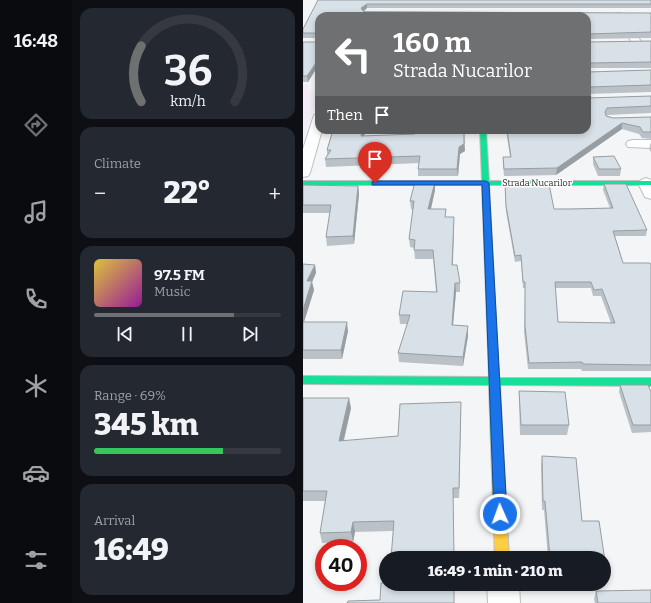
<!DOCTYPE html>
<meta charset="utf-8">
<style>
body{margin:0;font-family:Bitter,serif;background:#242831;color:#f1f3f6;height:100vh;display:flex;flex-direction:column;font-size:15px;white-space:nowrap}
*{box-sizing:border-box;margin:0}
p{font-size:13px;color:#9ea1a6}
.icon{flex:none;width:22px;height:22px;fill:none;stroke:currentColor;stroke-width:2;stroke-linecap:round;stroke-linejoin:round}
.map{position:relative;flex:1;overflow:hidden}
.drawer{display:flex;flex-direction:column;gap:8px;padding:8px;background:#0d0f14;width:231px}
.drawer>*{flex:none}
.top-card{position:absolute;left:12px;top:12px;width:276px;height:122px;border-radius:12px;box-shadow:0 2px 6px #0003;background:#6f7071;color:#fff;overflow:hidden}
.speed{position:absolute;left:12px;top:539px;display:flex;gap:8px;font-size:20px;font-weight:700;text-align:center}
.speed>*{display:grid;place-content:center;width:52px;height:52px;border-radius:50%;background:#171b24;box-shadow:0 2px 6px #0003;line-height:1}
.speed .limit{border:6px solid #d22;background:#fff;color:#111}
.pin{position:absolute;display:grid;place-items:center;width:34px;height:34px;color:#fff;margin:-41px -17px;border-radius:50% 50% 50% 0;rotate:-45deg;box-shadow:0 0 4px #0007}
.pin .icon{rotate:45deg}
.me{position:absolute;width:44px;margin:-22px;rotate:358deg;stroke-linejoin:round;filter:drop-shadow(0 0 3px #0008)}
.turn{display:flex;align-items:center;gap:14px;height:84px;padding:0 12px;font-size:18px}
.turn .icon{width:52px;height:52px;stroke-width:2.5}
.turn b{display:block;font-size:28px;line-height:34px}
.then{display:flex;align-items:center;height:38px;padding:0 12px;background:#0003;gap:8px;font-size:15px}
.big{font-size:30px;font-weight:800;line-height:1.1}
.drawer .tile{flex:1;display:flex;flex-direction:column;justify-content:center;gap:6px;min-width:0;padding:0 14px;border-radius:12px;background:#242831}
.drawer .dial{align-items:center;gap:0}
.dial svg{height:104px;overflow:visible;fill:none;stroke:#363941;stroke-width:7;stroke-linecap:round;text-anchor:middle}
.dial text{fill:#f1f3f6;stroke:none}
.song{display:flex;align-items:center;gap:12px}
.cover{width:48px;height:48px;border-radius:6px;background:linear-gradient(135deg,hsl(50 70% 55%),hsl(300 70% 35%))}
.played{height:4px;border-radius:2px;background:linear-gradient(90deg,#6f7071 75%,#363941 75%)}
.keys{display:flex;justify-content:space-around;direction:ltr}
.heat{display:flex;justify-content:space-between;align-items:center;font-size:22px;direction:ltr}
.charge{height:6px;border-radius:3px;background:linear-gradient(90deg,#34c759 69%,#363941 0)}
.trip{position:absolute;left:76px;top:551px;width:232px;height:40px;border-radius:20px;background:#171b24;box-shadow:0 2px 6px #0003;font-weight:800;line-height:40px;text-align:center}
main{display:flex;flex:1;min-height:0}
.dock{display:flex;flex-direction:column;width:72px;justify-content:space-around;align-items:center;background:#090b0e;color:#9ea1a6}
.dock .icon{width:28px;height:28px}
.dock .active{color:#6f7071}
.dock b{font-size:18px;color:#f1f3f6}
.map>svg:first-child{display:block}
.industrial{fill:#f4ecf7}
.lines{fill:none;stroke-linecap:round;stroke-linejoin:round}
.street-casing{stroke:#bebfc0;stroke-width:2}
.fast-casing{stroke:#bebfc0;stroke-width:2}
.slow-casing{stroke:#bebfc0;stroke-width:2}
.street{fill:#fdfefe;fill-rule:evenodd}
.fast{fill:#16e098;fill-rule:evenodd}
.slow{fill:#ffcf43;fill-rule:evenodd}
.wall{fill:#bac2c8;fill-rule:evenodd}
.shaded-wall{fill:#979ea2}
.building{fill:#d8e1e8;stroke:#979ea2;fill-rule:evenodd}
.route{fill:#1a73e8;stroke:#114b97}
.labels{text-anchor:middle;dominant-baseline:central;stroke-width:3;stroke-linejoin:round;paint-order:stroke}
.far-street-label{font-size:9px;fill:#272829;stroke:#fff}
</style>
<main>
<nav class="dock">
<b>16:48</b>
<svg class="icon active" aria-label="directions" viewBox="0 0 24 24"><path d="M12 3l9 9-9 9-9-9zM9 14v-3h6M13 9l2 2-2 2"/></svg>
<svg class="icon" aria-label="music" viewBox="0 0 24 24"><path d="M9 18V5l10-2v13"/><circle cx="6" cy="18" r="3"/><circle cx="16" cy="16" r="3"/></svg>
<svg class="icon" aria-label="phone" viewBox="0 0 24 24"><path d="M5 4h4l2 5-3 2q2 4 5 5l2-3 5 2v4C11 20 4 13 5 4z"/></svg>
<svg class="icon" aria-label="climate" viewBox="0 0 24 24"><path d="M12 3v18M4 7l16 10M4 17L20 7"/></svg>
<svg class="icon" aria-label="car" viewBox="0 0 24 24"><path d="M5 17H2v-5l4-1 3-4h7l3 4 3 1v5h-3M9 17h6M6 11h13"/><circle cx="7" cy="17" r="2"/><circle cx="17" cy="17" r="2"/></svg>
<svg class="icon" aria-label="filters" viewBox="0 0 24 24"><path d="M4 7h16M4 17h16"/><circle cx="9" cy="7" r="2"/><circle cx="15" cy="17" r="2"/></svg>
</nav>
<section class="drawer">
<div class="tile dial"><svg viewBox="0 0 100 80">
<path d="M14 69A42 42 0 1 1 86 69"/>
<path d="M14 69A42 42 0 0 1 14 26" stroke="#6f7071"/>
<text x="50" y="56" font-size="32" font-weight="700">36</text>
<text x="50" y="72" font-size="11">km/h</text>
</svg></div>
<div class="tile"><p>Climate</p>
<div class="heat"><a>−</a><b class="big">22°</b><a>+</a></div>
</div>
<div class="tile">
<div class="song"><i class="cover"></i><div><b>97.5 FM</b><p>Music</p></div></div>
<div class="played"></div>
<div class="keys"><svg class="icon" aria-label="previous" viewBox="0 0 24 24"><path d="M18 5L8 12l10 7zM5 5v14"/></svg><svg class="icon" aria-label="pause" viewBox="0 0 24 24"><path d="M8 5v14M16 5v14"/></svg><svg class="icon" aria-label="next" viewBox="0 0 24 24"><path d="M6 5l10 7-10 7zM19 5v14"/></svg></div>
</div>
<div class="tile"><p>Range · 69%</p><b class="big">345 km</b><div class="charge"></div></div>
<div class="tile"><p>Arrival</p><b class="big">16:49</b></div>
</section>
<div class="map">
<svg width="348" height="603" viewBox="0 0 348 603">
<rect width="100%" height="100%" fill="#f4f5f6"/>
<path class="industrial" d="M0 85H5L6 91 15 93 0 142Z"/>
<g class="lines">
<g class="street-casing">
<path id="street" d="M315 13 318 14 348 55V65L344 64 311 16Z
M16 114V130H19L7 173 5 176 0 177V149L10 118 11 115Z
M330 140H348V148L325 147 323 144 325 141Z
M343 178 348 180V199L342 197 335 183 338 180Z
M184 584H216L217 603H185Z"/>
</g>
<g class="fast-casing">
<path id="fast" d="M177 130H183L186 181H348V185H186L196 378H348V386L197 385 200 446 198 449 194 450 190 449 188 446 186 385 0 384V376L186 377 179 185H0V181H179Z"/>
</g>
<g class="slow-casing">
<path id="slow" d="M194 442 198 443 200 446 206 558H192L188 446 190 443Z"/>
</g>
<use href="#street" class="street"/>
<use href="#fast" class="fast"/>
<use href="#slow" class="slow"/>
</g>
<path class="wall" d="M15 0H348V8H64L60 11 348 13V38L284 39V16H16V69H13L5 82H0V42H15L16 38H0V29Z
M348 41V68H284L285 42Z
M284 69 285 72 348 70V92L284 94Z
M348 96V113L304 115H303L310 118 348 117V139L339 138 336 134 319 129 253 175 201 176 200 165V157H207L203 130H284L285 98Z
M30 130H63L61 136 162 151 157 154 155 176H115V169L116 163 23 167 22 159 24 155V150Z
M348 142V152L346 149Z
M290 157 318 169 317 176H295L290 164Z
M202 184 251 209 307 208 300 190 301 184 344 230 343 236H312L320 263 348 265V371H279L278 369H225L221 332 222 288H220L218 261 212 262 203 212ZM252 288H288L290 296H298L308 323 255 322Z
M0 185 55 186 56 194 51 244 24 246 23 237 27 213H0Z
M132 190 128 209 143 217 151 225 150 265 157 283V292H153L150 326 165 336 160 366 96 362 95 353 104 324H97L96 315 133 292 130 259H112L111 248 107 247 106 239 110 210 108 209 107 201Z
M0 264 12 265 13 273 9 282 11 290 1 322 45 331 39 359H0Z
M317 385 348 392V432L329 433 316 392Z
M216 391 266 425 264 435H217L216 401Z
M0 398 48 408 41 441 95 436 158 402 156 498H151L90 531 52 532 50 542 19 543 17 533 22 501H0Z
M239 456 273 458 279 521H296L304 574 302 584H301V558H245L241 510H239L238 466Z
M293 591 348 603H292L291 599Z"/>
<path class="shaded-wall" d="M64 4V8L59 13 58 8Z
M13 63V69L5 82 4 76Z
M319 123V129L253 175 254 168Z
M60 130H63L59 143 58 136Z
M161 130 162 151 157 154 155 176 154 169 156 147Z
M132 182V190L126 217 125 209Z
M55 186 56 194 51 244 50 236Z
M151 217V225L149 274V265Z
M12 265 13 273 9 282 11 290 0 325V310L4 281Z
M152 283 153 292 149 335V325Z
M44 322 45 331 39 359 38 350Z
M165 326V336L160 366V357Z
M46 398 48 408 38 451 36 441Z
M158 402V412L156 498V488Z
M50 522 52 532 50 542 48 532Z"/>
<path class="building" d="M15 0H348V4H64L58 8 61 12 348 13V32L284 34V16H16V34L15 33H0V29Z
M16 38V63H13L4 76H0V42H15Z
M348 41V62L285 63H284V42H285Z
M284 69 285 72 348 70V85L285 87 284 88Z
M348 96V106L304 108 302 112 303 116 310 118 348 117V132H340L337 127 319 123 254 168 201 169 200 157H208L204 130H284V97L285 98Z
M30 130H60L58 136 112 134 113 130H161V144L156 147 154 169H115L117 156 22 159 28 150H24Z
M311 156 318 169H296L290 157Z
M112 182H132L125 209H143L142 217H151L149 265H154L157 283H152L149 325 165 326 160 357 95 353 107 315H96L100 291 134 292 130 250H111L112 240 106 239 111 201H107Z
M202 184H246L251 209H268L310 208 301 184H323L344 230 310 231 320 263H347L348 265V365L280 364 279 362 226 363 222 326V282H220L218 255 212 256 203 206ZM252 282H288L291 290 299 289 312 323 255 322Z
M0 185 55 186 50 236 23 237 28 205H0Z
M0 264 12 265 4 281H9L0 310Z
M0 322H44L38 350H0Z
M317 385H345L348 392V425H330Z
M216 391 262 392 266 425H218Z
M0 398H46L36 441 95 436 97 404 158 402 156 488H150L151 558H88L91 521 50 522 48 532 17 533 24 491H0Z
M239 456 273 458 279 521H296L304 574H301V558H247L242 501H240Z
M78 583H83V584H151V603H44L45 601 77 600Z
M348 590V603H295L293 591Z"/>
<path class="route" d="M72 181H183L186 183 204 514 202 518 197 519 193 518 191 514 179 185H69V182Z"/>
<g class="labels">
<g class="far-street-label">
<text x="234" y="183">Strada Nucarilor</text>
</g>
</g>
</svg>
<div class="speed"><div class="limit">40</div></div>
<div class="pin" style="left:72px;top:183px;background:#d93025"><svg class="icon" aria-label="arrive" viewBox="0 0 24 24"><path d="M6 21V4h12l-3 4 3 4H6"/></svg></div>
<svg class="me" style="left:197px;top:514px" viewBox="-20 -20 40 40"><circle r="17" fill="#1a73e8" stroke="#fff" stroke-width="3"/><path d="M0-11L8 9 0 5-8 9z" fill="#fff"/></svg>
<div class="trip">16:49 · 1 min · 210 m</div>
<div class="top-card">
<div class="turn"><svg class="icon" aria-label="left" viewBox="0 0 24 24"><path d="M17 20v-9H6M10 6l-5 5 5 5"/></svg><div><b>160 m</b>Strada Nucarilor</div></div>
<div class="then">Then<svg class="icon" aria-label="arrive" viewBox="0 0 24 24"><path d="M6 21V4h12l-3 4 3 4H6"/></svg></div>
</div>
</div>
</main>
